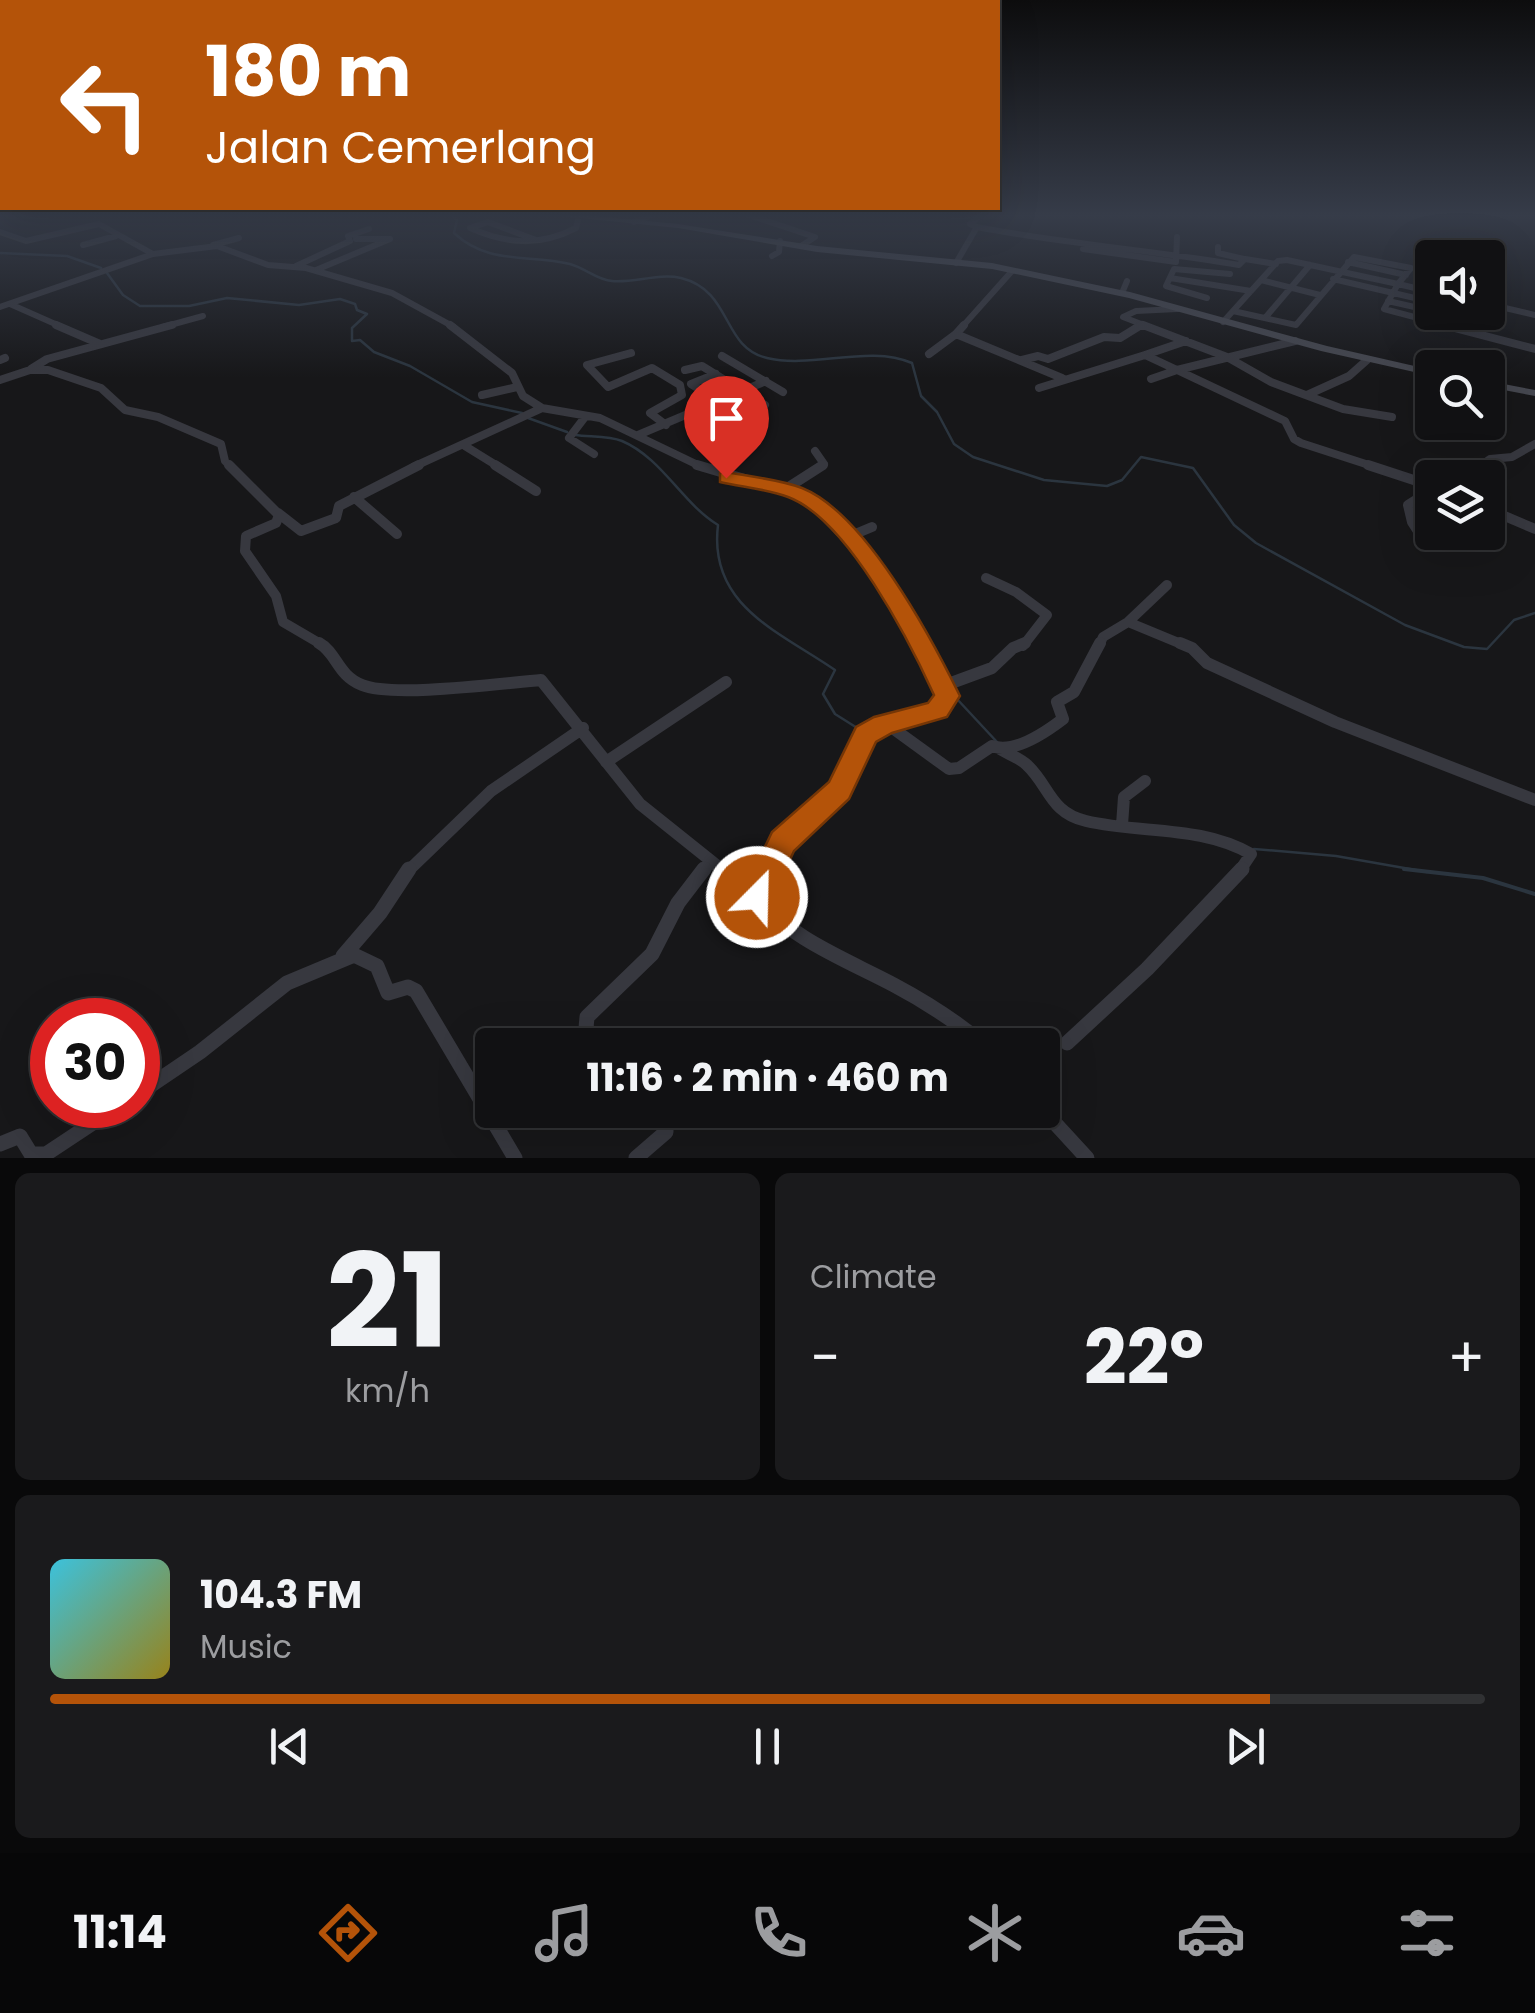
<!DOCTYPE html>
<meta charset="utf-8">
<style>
body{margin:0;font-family:Poppins,sans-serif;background:#1a1a1c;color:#f1f3f6;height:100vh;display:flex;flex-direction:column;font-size:38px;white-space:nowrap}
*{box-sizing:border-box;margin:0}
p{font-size:32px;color:#9c9da0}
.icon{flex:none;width:55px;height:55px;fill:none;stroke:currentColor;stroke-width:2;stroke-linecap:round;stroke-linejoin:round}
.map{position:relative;height:1158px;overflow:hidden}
.side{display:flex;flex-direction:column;gap:15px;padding:15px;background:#09090a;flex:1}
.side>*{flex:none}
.guide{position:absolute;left:0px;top:0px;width:1000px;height:210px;box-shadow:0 10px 40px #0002,0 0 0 2px #303133;background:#b45309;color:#fff;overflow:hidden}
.controls{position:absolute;left:1415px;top:240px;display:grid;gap:20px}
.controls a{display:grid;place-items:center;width:90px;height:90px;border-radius:10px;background:#111113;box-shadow:0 10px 40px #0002,0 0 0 2px #303133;font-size:50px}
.speed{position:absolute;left:30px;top:998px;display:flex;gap:20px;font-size:50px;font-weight:700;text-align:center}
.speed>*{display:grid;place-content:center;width:130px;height:130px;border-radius:50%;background:#111113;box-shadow:0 10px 40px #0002,0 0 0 2px #303133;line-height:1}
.speed .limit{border:15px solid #d22;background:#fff;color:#111}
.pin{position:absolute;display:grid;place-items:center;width:85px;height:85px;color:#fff;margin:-102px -42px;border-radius:50% 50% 50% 0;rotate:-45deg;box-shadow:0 0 10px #0007}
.pin .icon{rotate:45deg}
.me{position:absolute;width:110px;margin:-55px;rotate:23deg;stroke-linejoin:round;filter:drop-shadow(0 0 8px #0008)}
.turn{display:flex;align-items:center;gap:35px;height:210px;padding:0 40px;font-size:45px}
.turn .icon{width:130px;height:130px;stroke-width:2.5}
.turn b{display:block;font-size:70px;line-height:85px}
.big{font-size:75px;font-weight:700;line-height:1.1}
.side .tile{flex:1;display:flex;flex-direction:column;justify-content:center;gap:15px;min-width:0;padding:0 35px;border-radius:15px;background:#1a1a1c}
.side .dial{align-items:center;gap:0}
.dial b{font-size:130px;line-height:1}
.song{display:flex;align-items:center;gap:30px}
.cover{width:120px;height:120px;border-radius:15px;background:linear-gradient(135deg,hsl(190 70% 55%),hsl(50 70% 35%))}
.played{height:10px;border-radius:5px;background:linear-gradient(90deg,#b45309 85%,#303133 85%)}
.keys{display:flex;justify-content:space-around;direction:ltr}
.heat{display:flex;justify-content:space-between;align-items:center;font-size:55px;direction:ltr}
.side .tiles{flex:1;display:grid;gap:15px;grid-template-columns:1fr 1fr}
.tile:last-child{grid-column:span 2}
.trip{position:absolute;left:475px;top:1028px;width:585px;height:100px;border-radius:10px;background:#111113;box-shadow:0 10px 40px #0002,0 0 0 2px #303133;font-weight:700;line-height:100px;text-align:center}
.dock{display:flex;height:160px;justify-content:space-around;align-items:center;background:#070708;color:#9c9da0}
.dock .icon{width:70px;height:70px}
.dock .active{color:#b45309}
.dock b{font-size:45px;color:#f1f3f6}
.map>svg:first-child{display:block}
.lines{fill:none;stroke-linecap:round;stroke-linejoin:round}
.stream-far1{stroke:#2b353f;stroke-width:2.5}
.stream{stroke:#2b353f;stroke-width:4}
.street-far4{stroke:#37383f;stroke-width:6}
.street-far3{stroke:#37383f;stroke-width:8}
.street-far2{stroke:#37383f;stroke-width:10}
.street-far1{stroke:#37383f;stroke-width:12}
.street{stroke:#37383f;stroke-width:15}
.secondary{fill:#45474f;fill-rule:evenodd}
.route{fill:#b45309;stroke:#753606;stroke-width:2.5}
</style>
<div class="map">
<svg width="1535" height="1158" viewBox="0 0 1535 1158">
<rect width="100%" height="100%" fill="#171719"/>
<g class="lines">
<path class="stream-far1" d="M451 215 457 220 454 233C488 265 528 254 570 264 585 268 597 280 612 281 635 283 658 273 681 278 733 291 721 347 767 358 813 369 869 344 912 363L921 396 937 412 954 444 973 457 1044 480 1107 486 1122 480 1141 457 1193 468 1234 525 1256 543 1405 625 1464 647 1487 649 1514 620 1535 613
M0 253 67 256 101 268
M107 273 123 295 140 306H189L227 298 299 305 340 299 355 304 357 310 367 314 352 328V341L360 340 374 352 410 366 472 402 522 413
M528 418 567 432
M575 435C590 437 609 436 622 441 662 458 682 503 718 525 708 606 780 632 835 670L823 694 835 714 862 731
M950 702 957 699 997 742
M1254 849 1336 856 1427 872"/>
<path class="stream" d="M1404 869 1483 878 1535 894"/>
<path class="street-far4" d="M749 215 815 237 801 246
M634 222 652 215
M977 227C1064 244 1152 250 1239 265L1245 259 1276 264
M0 232 26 241 99 224 153 254 217 246 268 265 306 268 392 293 454 327
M356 239H390
M536 240 488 222 470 228C507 244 539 247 576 228L578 220
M83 245 116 236
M213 245 239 238
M1218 247V253L1244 259
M1083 249 1176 262
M772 256 779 252 780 241
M1176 262 1177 237
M1348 262 1406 275
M956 263 977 227 970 224 981 215
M296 266 350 241 348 236 369 229
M316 270 390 239
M1170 278 1251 291
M1333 279 1432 302
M1261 280 1320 295
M1122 293 1127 281
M1207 298 1166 286 1174 269 1230 274
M1388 301 1432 311
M10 304 62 327
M1488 304 1535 315
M0 307 153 254
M1233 311 1296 325 1354 257 1411 268 1398 284 1432 292
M1438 312 1474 321 1475 327
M1479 312 1492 316
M1265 318 1310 265
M1223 322 1278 261 1287 260 1398 284 1384 309 1452 327
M163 327 203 316
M962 327 1012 271
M1138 327 1141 325
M1149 327 1123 317 1136 311 1177 309"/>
<path class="street-far3" d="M56 325 100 344
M450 325 512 373 523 396 542 408 600 418 702 467
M964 325 956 334 1062 378
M1143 325 1227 357 1271 382 1343 409 1392 417
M1443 325 1535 349
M1474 325 1475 330
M1295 341 1177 370 1285 421 1294 439 1301 443 1375 467
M631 353 587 365 608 387 652 368 680 385 682 395 650 413 666 425
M929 354 956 334
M1145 355 1186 341
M722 356 783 392
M0 360 5 358
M1022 360 1038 356 1048 359 1104 337 1120 338 1141 325
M31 369 47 359 172 325
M685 370 702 366 765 405
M716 374 691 384 746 418
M0 380 30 370H48L101 388 125 410 158 417 221 444 225 461 231 467
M1039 388 1145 355 1177 370 1151 379
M482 395 517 387
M1307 395 1349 376 1367 360
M697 411 719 424
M585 417 569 438 594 454
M638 435 766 381
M465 446 499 467
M815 451 824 464 819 467
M413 467 542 408
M1479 467 1490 459 1512 457 1535 444"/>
<path class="street-far2" d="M229 465 279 515 276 523 246 536 245 551 276 596 283 622 324 646
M495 465 536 491
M697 465 806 497 874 567 922 646
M1368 465 1432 486
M1466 478 1483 465
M784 490 823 465
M354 497 397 534
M1488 509 1535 529
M278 513 301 531 336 518 339 506 419 465
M848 537 872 527
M1425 542 1412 522 1408 505 1432 490
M986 578 1016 592 1047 615 1023 646
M1128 622 1186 646
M1099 646 1103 637 1128 622 1167 585"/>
<path class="street-far1" d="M319 643C337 653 337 675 362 685 393 698 503 683 541 680L640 804 725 872
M1180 643 1192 648 1207 663 1335 722 1535 800
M943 686 992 668 1013 648 1025 643
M887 724 949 769 959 768 992 746C1014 754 1046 732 1063 719L1057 702 1074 692 1100 643
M1000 749C1008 754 1020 758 1027 765 1049 785 1050 813 1086 821 1141 834 1200 825 1251 854L1239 872
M606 762 726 682
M1122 825 1124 797 1145 781
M407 872 491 791 583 728
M703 872 711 861
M766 872C783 837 817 820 839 789 851 772 852 747 868 733 890 714 925 722 947 700L920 643"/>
<path class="street" d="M722 869 757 897
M767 869 757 897C788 938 849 961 894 985 926 1002 956 1021 984 1045
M343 956 380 913 409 869
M1067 1043 1147 969 1242 869
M600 1045 586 1028 587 1017 652 954 678 903 704 869
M138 1094 200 1052 287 983 354 955 377 966 388 993 408 987 416 991 515 1158
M1042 1109 1087 1158
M0 1144 20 1136 31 1154H46L120 1105
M636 1158 666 1132V1122L655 1110"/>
<path class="secondary" d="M550 215H585L678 224 817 246 992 263 1130 292 1327 346 1432 370V376L1321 351 1129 298 992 269 817 252 678 228Z
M1488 381 1535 390V396L1488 387Z"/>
</g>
<linearGradient id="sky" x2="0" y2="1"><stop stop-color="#0d0d0e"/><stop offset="0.57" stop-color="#363c49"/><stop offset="1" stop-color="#363c49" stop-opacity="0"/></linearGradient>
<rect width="1535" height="378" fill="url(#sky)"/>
<path class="route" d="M726 472C751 477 779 479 802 488 865 513 931 637 960 696L947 717 892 733 876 742 849 799 794 851 768 907 757 911 745 907 741 897 772 832 829 782 856 727 874 717 928 703 934 695C909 640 847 519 788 497 767 489 742 487 720 482V473Z"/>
</svg>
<div class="controls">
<a><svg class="icon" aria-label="sound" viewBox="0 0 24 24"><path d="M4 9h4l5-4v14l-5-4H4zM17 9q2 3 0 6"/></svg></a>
<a><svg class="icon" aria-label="search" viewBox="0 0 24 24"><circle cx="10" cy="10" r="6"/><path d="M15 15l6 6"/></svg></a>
<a><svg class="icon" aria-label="layers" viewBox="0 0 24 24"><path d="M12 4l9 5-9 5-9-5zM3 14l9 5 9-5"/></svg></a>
</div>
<div class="speed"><div class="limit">30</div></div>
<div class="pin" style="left:726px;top:478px;background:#d93025"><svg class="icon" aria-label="arrive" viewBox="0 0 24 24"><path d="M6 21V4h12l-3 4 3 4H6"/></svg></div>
<svg class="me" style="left:757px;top:897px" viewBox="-20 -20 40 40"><circle r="17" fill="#b45309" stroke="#fff" stroke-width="3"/><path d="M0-11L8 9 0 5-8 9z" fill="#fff"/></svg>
<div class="trip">11:16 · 2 min · 460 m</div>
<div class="guide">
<div class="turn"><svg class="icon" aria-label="left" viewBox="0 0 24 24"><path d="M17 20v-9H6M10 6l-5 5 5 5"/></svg><div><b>180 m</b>Jalan Cemerlang</div></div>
</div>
</div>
<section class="side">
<div class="tiles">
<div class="tile dial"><b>21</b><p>km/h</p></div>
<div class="tile"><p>Climate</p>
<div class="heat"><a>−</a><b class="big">22°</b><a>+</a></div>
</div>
<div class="tile">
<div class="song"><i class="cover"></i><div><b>104.3 FM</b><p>Music</p></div></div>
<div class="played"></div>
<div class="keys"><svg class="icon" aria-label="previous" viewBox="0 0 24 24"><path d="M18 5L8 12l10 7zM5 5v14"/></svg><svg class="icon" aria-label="pause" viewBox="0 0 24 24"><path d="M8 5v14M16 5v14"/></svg><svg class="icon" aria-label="next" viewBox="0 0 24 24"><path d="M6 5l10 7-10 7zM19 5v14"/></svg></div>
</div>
</div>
</section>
<nav class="dock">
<b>11:14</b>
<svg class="icon active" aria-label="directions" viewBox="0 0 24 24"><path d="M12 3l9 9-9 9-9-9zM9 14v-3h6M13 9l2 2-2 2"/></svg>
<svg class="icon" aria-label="music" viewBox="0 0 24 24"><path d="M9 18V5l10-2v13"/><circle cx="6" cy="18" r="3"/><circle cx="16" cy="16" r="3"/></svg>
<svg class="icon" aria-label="phone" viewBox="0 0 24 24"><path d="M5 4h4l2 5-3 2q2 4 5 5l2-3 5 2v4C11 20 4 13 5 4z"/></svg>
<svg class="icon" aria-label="climate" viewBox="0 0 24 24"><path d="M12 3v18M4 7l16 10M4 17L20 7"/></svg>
<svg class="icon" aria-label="car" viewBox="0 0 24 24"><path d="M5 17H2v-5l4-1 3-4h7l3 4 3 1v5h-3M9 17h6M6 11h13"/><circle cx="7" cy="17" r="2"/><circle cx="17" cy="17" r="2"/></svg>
<svg class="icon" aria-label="filters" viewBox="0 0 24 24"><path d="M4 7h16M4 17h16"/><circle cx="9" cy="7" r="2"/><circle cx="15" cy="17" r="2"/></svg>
</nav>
